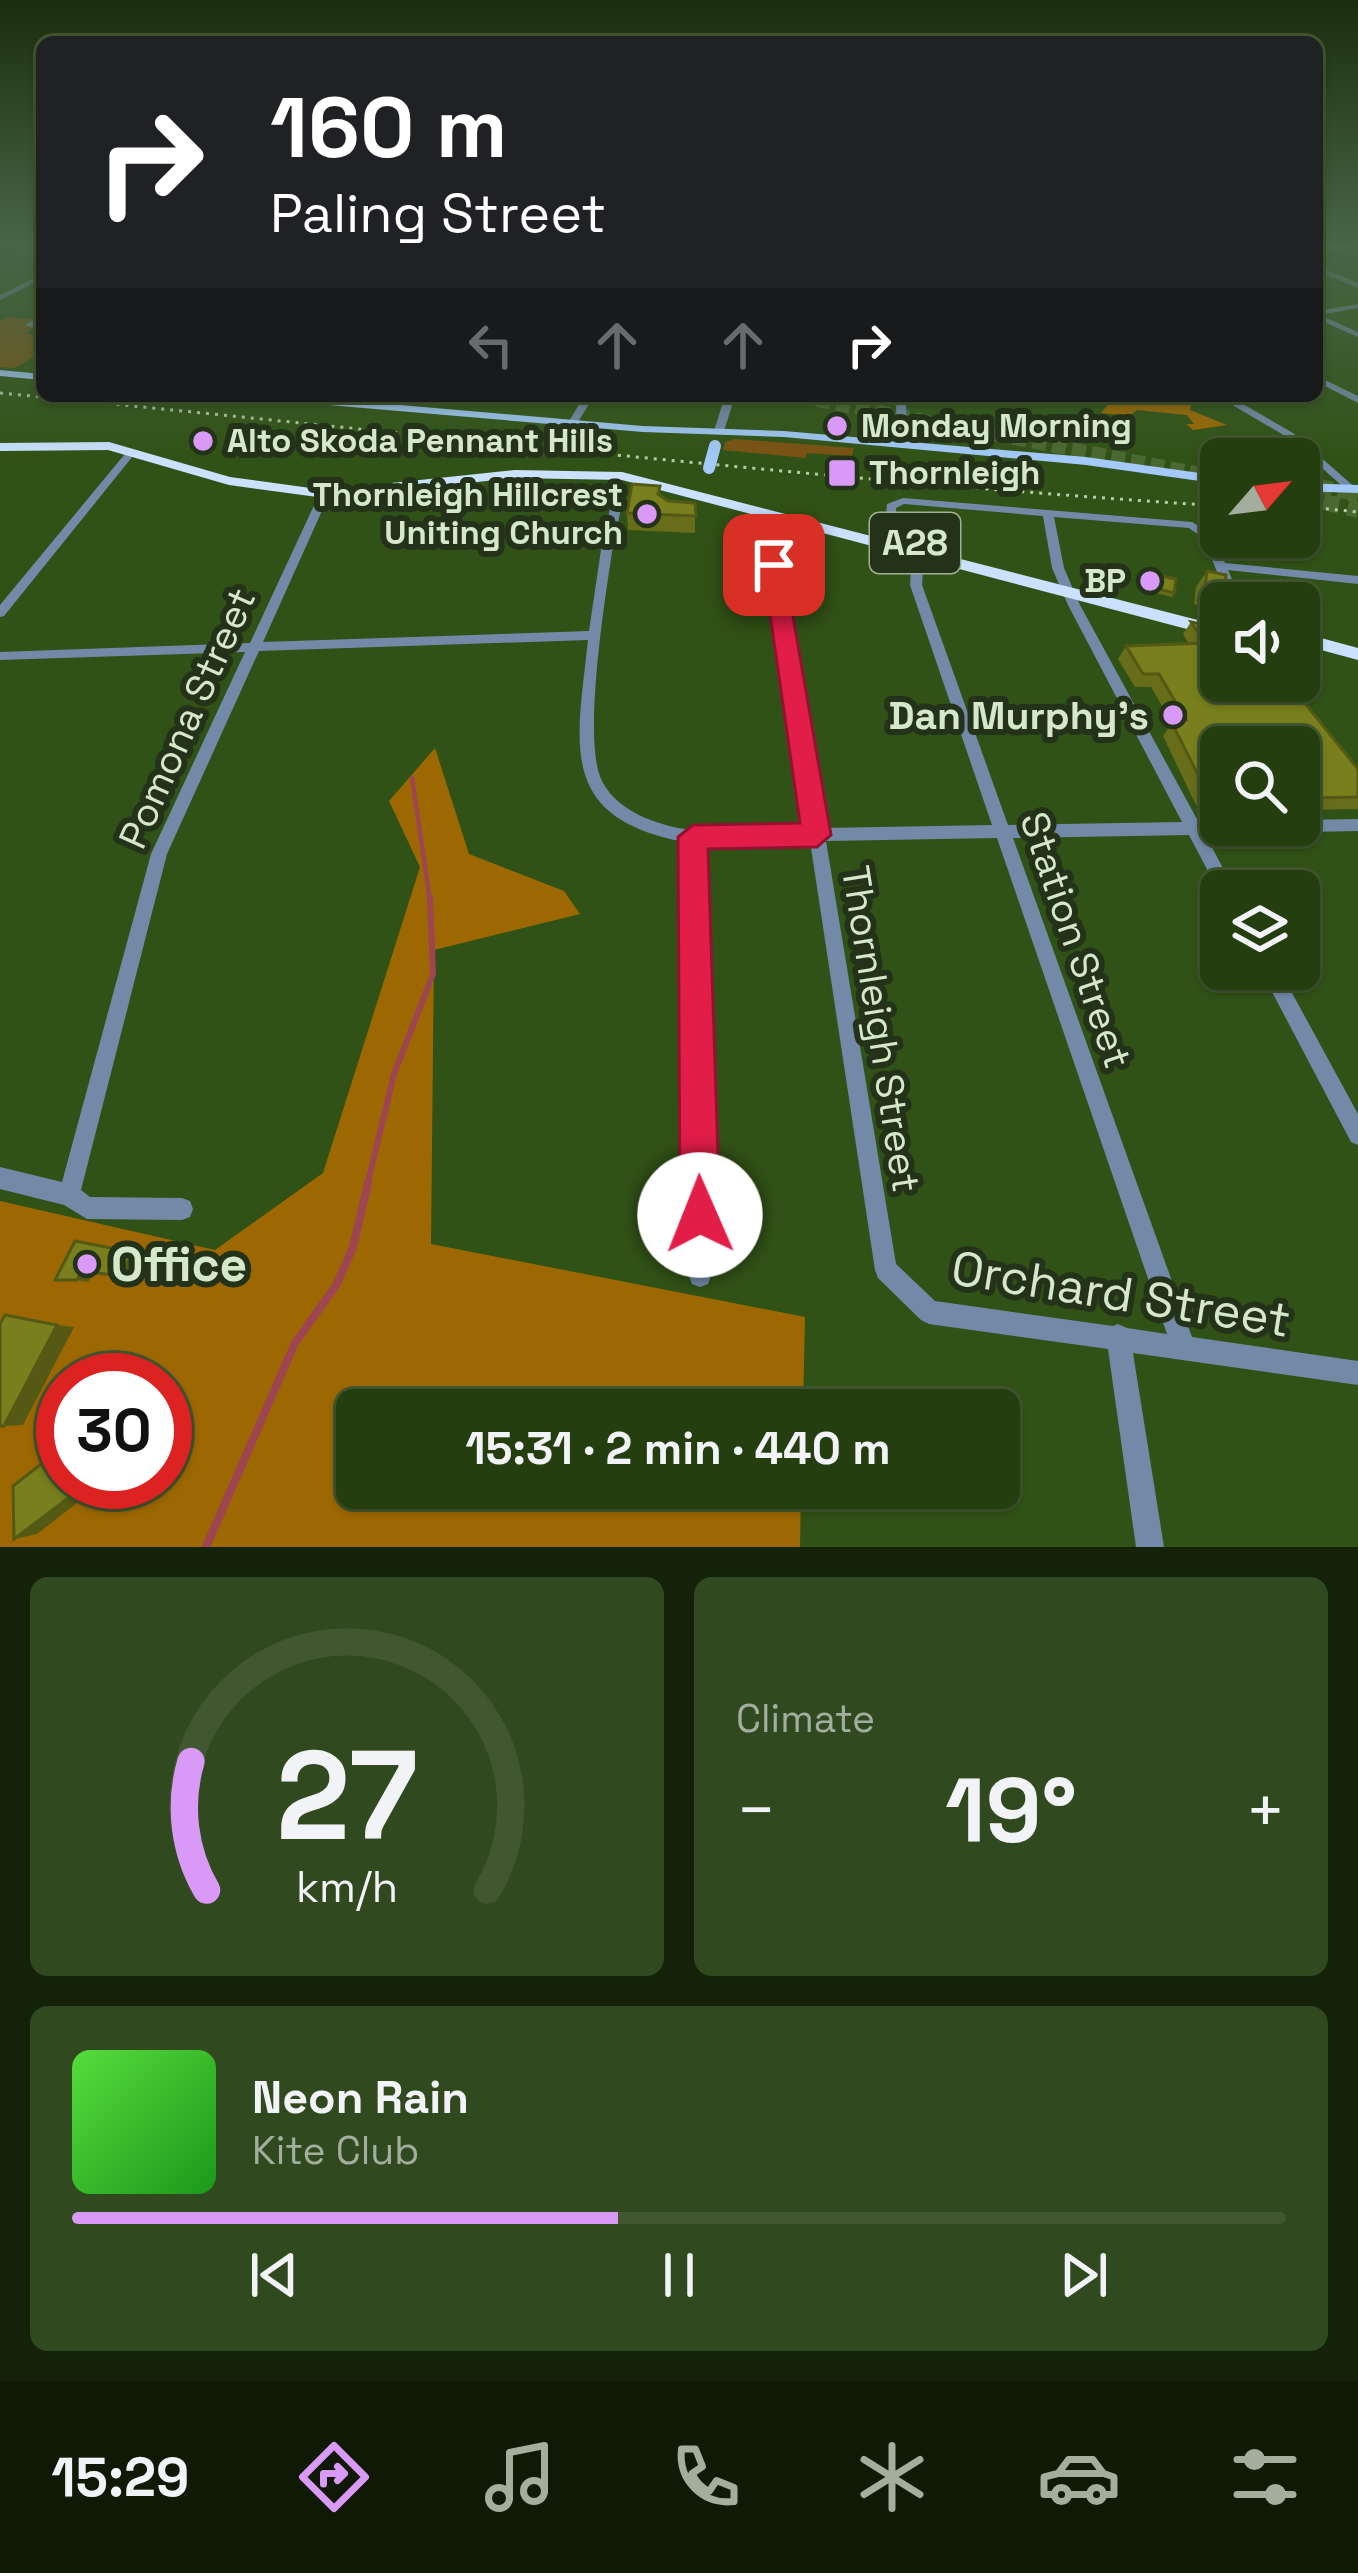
<!DOCTYPE html>
<meta charset="utf-8">
<style>
body{margin:0;font-family:"Space Grotesk",sans-serif;background:#31491e;color:#f1f3f6;height:100vh;display:flex;flex-direction:column;font-size:45px;white-space:nowrap}
*{box-sizing:border-box;margin:0}
p{font-size:39px;color:#a3ae9f}
.icon{flex:none;width:66px;height:66px;fill:none;stroke:currentColor;stroke-width:2;stroke-linecap:round;stroke-linejoin:round}
.map{position:relative;height:1547px;overflow:hidden}
.panel{display:flex;flex-direction:column;gap:30px;padding:30px;background:#142209;flex:1}
.panel>*{flex:none}
.hud{position:absolute;left:36px;top:36px;width:1287px;height:366px;border-radius:18px;box-shadow:0 3px 9px #0004,0 0 0 3px #425730;background:#202124;color:#fff;overflow:hidden}
.needle{width:78px;rotate:62deg}
.controls{position:absolute;left:1200px;top:438px;display:grid;gap:24px}
.controls a{display:grid;place-items:center;width:120px;height:120px;border-radius:18px;background:#253e10;box-shadow:0 3px 9px #0004,0 0 0 3px #425730;font-size:60px}
.speed{position:absolute;left:36px;top:1353px;display:flex;gap:24px;font-size:60px;font-weight:700;text-align:center}
.speed>*{display:grid;place-content:center;width:156px;height:156px;border-radius:50%;background:#253e10;box-shadow:0 3px 9px #0004,0 0 0 3px #425730;line-height:1}
.speed .limit{border:18px solid #d22;background:#fff;color:#111}
.pin{position:absolute;display:grid;place-items:center;width:102px;height:102px;color:#fff;margin:-51px;border-radius:24px;box-shadow:0 6px 18px #0006}
.me{position:absolute;width:132px;margin:-66px;rotate:359deg;stroke-linejoin:round;filter:drop-shadow(0 0 9px #0008)}
.turn{display:flex;align-items:center;gap:42px;height:252px;padding:0 36px;font-size:54px}
.turn .icon{width:156px;height:156px;stroke-width:2.5}
.turn b{display:block;font-size:84px;line-height:102px}
.lanes{display:flex;align-items:center;height:114px;padding:0 36px;background:#0003;justify-content:center;gap:60px;direction:ltr}
.lanes .off{opacity:.35}
.big{font-size:90px;font-weight:800;line-height:1.1}
.panel .card{flex:1;display:flex;flex-direction:column;justify-content:center;gap:18px;min-width:0;padding:0 42px;border-radius:18px;background:#31491e}
.panel .dial{align-items:center;gap:0}
.dial svg{height:312px;overflow:visible;fill:none;stroke:#425730;stroke-width:7;stroke-linecap:round;text-anchor:middle}
.dial text{fill:#f1f3f6;stroke:none}
.song{display:flex;align-items:center;gap:36px}
.cover{width:144px;height:144px;border-radius:18px;background:linear-gradient(135deg,hsl(110 70% 55%),hsl(120 70% 35%))}
.played{height:12px;border-radius:6px;background:linear-gradient(90deg,#d99af7 45%,#425730 45%)}
.keys{display:flex;justify-content:space-around;direction:ltr}
.heat{display:flex;justify-content:space-between;align-items:center;font-size:66px;direction:ltr}
.panel .tiles{flex:1;display:grid;gap:30px;grid-template-columns:1fr 1fr}
.card:last-child{grid-column:span 2}
.trip{position:absolute;left:336px;top:1389px;width:684px;height:120px;border-radius:18px;background:#253e10;box-shadow:0 3px 9px #0004,0 0 0 3px #425730;font-weight:800;line-height:120px;text-align:center}
.dock{display:flex;height:192px;justify-content:space-around;align-items:center;background:#0f1906;color:#a3ae9f}
.dock .icon{width:84px;height:84px}
.dock .active{color:#d99af7}
.dock b{font-size:54px;color:#f1f3f6}
.map>svg:first-child{display:block}
.green{fill:#7a5313}
.forest{fill:#9d6802;fill-rule:evenodd}
.lines{fill:none;stroke-linecap:round;stroke-linejoin:round}
.stream-far2{stroke:#9d4551;stroke-width:4.5}
.stream-far1{stroke:#9d4551;stroke-width:6}
.stream{stroke:#9d4551;stroke-width:8}
.highway-tunnel-far2{stroke:#4a6931;stroke-width:10;stroke-dasharray:10 4.5;stroke-linecap:butt}
.highway-tunnel-far1{stroke:#4a6931;stroke-width:14;stroke-dasharray:14 6;stroke-linecap:butt}
.highway-tunnel{stroke:#4a6931;stroke-width:16;stroke-dasharray:16 9;stroke-linecap:butt}
.minor{fill:#728aa8;fill-rule:evenodd}
.major{fill:#a3cafa;fill-rule:evenodd}
.highway{fill:#cae2ff;fill-rule:evenodd}
.rail{stroke:#b5cca7;stroke-width:3;stroke-dasharray:3 6;stroke-linecap:butt}
.major-bridge{stroke:#a3cafa;stroke-width:12}
.wall{fill:#676d18}
.shaded-wall{fill:#545914}
.building{fill:#787f1c;stroke:#545914;stroke-width:3}
.route{fill:#e11d48;stroke:#92132f;stroke-width:3}
.poi-dot{fill:#d99af7;stroke:#233219;stroke-width:4.5}
.labels{text-anchor:middle;dominant-baseline:central;stroke-width:12;stroke-linejoin:round;paint-order:stroke}
.far-poi-label{font-size:33px;font-weight:bold;fill:#d5e9ca;stroke:#233219;text-anchor:start}
.shield{fill:#233219;stroke:#a0b295;stroke-width:3}
.shield-label{font-size:36px;font-weight:bold;fill:#d5e9ca}
.poi-label{font-size:39px;font-weight:bold;fill:#d5e9ca;stroke:#233219;text-anchor:end}
.street-label{font-size:39px;fill:#d5e9ca;stroke:#233219}
.near-poi-label{font-size:48px;font-weight:bold;fill:#d5e9ca;stroke:#233219;text-anchor:start}
.near-street-label{font-size:48px;fill:#d5e9ca;stroke:#233219}
</style>
<div class="map">
<svg width="1358" height="1547" viewBox="0 0 1358 1547">
<rect width="100%" height="100%" fill="#315216"/>
<path class="green" d="M6 317 42 320 26 334 42 336V351L15 368 0 367V321Z
M735 439 854 448 852 456 807 453 806 458 723 450 725 442Z"/>
<path class="forest" d="M1113 398H1138L1155 405 1192 400 1190 410 1227 425 1193 430 1186 424H1194L1187 415 1137 410 1129 416 1101 413Z
M435 748 469 854 564 891 580 914 434 950 431 1244 805 1317 803 1410H357V1488H801L800 1547H0V1201L215 1250 323 1173 420 867 389 801ZM63 1380H165V1482H63Z"/>
<g class="lines">
<path class="stream-far2" d="M412 778 430 900"/>
<path class="stream-far1" d="M367 1186 394 1074 433 974 430 897"/>
<path class="stream" d="M206 1547 295 1343 337 1284 353 1247 368 1183"/>
<path class="highway-tunnel-far2" d="M14 243 42 250"/>
<path class="highway-tunnel-far1" d="M797 396 1221 478
M1299 481 1358 495"/>
<path class="highway-tunnel" d="M1349 493 1358 495
M1299 496 1358 510"/>
<path class="minor" d="M0 243H6L0 246Z
M1358 243V247L1317 252V248Z
M1317 266 1358 283V288L1317 271Z
M42 274V279L0 300V295Z
M1358 304V308L1320 315 1358 332V337L1317 319V311Z
M42 315V320L32 327 25 325Z
M1317 376 1358 396V403L1317 382Z
M402 396H413L392 410H386V406Z
M584 396H594L576 425H570L568 423Z
M725 396H735L724 431 719 434 714 431Z
M896 396H906L907 445 902 448 897 445Z
M1217 396H1229L1293 433 1358 490 1349 492 1287 437Z
M129 449 137 451 4 616 0 617V605Z
M329 481 334 484 263 642 589 631 601 550 614 491 623 489C623 508 615 531 612 552 605 599 582 742 602 781 616 809 650 822 678 828 716 835 769 829 808 828L761 513 762 511 771 513 824 828 992 825 910 585 912 554 918 551 924 554 922 585 1008 825 1182 822 1068 605 1052 568 1043 516 904 504 896 508V537L890 540 884 537 887 504 903 498 1192 522 1212 534 1225 563 1358 576V584L1228 570 1242 603H1230L1203 538 1189 528 1054 517 1064 568 1080 605 1198 821H1221V825H1299V820L1358 819V831L1205 834 1235 891H1221V896L1189 835 1013 838 1192 1337 1358 1361V1385L1133 1353 1164 1547H1136L1108 1349 929 1324 921 1320 878 1278 875 1270 810 841 701 843 711 1276 708 1284 700 1287 692 1284 689 1276 685 842C556 818 577 744 588 640L259 651 167 854 81 1190 90 1197 182 1198 190 1201 193 1209 190 1217 182 1220 87 1219 64 1205 0 1189V1167L62 1182 151 854 245 652 0 660V652L250 643 324 484ZM997 838 1167 1334 1127 1328 1118 1324 1113 1326 935 1301 896 1264 826 841Z
M1260 969H1279L1358 1114V1145L1351 1142Z"/>
<path class="major" d="M0 370 42 374V380L0 376Z
M253 396H296L643 426 784 431 1086 457 1221 476V484L1086 465 784 437 643 432 258 399Z
M1299 483 1358 485V493L1299 491Z"/>
<path class="highway" d="M109 442 230 477 325 490 515 470 622 472 1221 626V638L622 480 515 478 325 498 229 485 108 450 0 451V443Z
M1299 632 1358 648V660L1299 644Z"/>
<path class="rail" d="M0 393C407 432 813 480 1221 506
M1299 506 1358 512"/>
<path class="major-bridge" d="M709 468 715 446"/>
</g>
<path class="wall" d="M443 495 439 511H428L426 503Z
M660 495 668 501 695 503V533L628 530 627 513Z
M1207 571 1225 592 1214 609 1194 604 1196 587Z
M1148 573 1174 593 1172 597 1144 590Z
M1191 622 1358 769V809L1299 810V747H1221V811H1213L1209 804 1196 805 1163 736 1172 723 1151 687H1135L1118 659 1126 646 1189 644 1183 634Z"/>
<path class="shaded-wall" d="M440 487 443 495 439 511 436 503Z
M132 1252 143 1255 133 1278 122 1276Z
M81 1271 93 1273 88 1282 77 1280Z
M57 1325 74 1327 23 1425 4 1426Z
M73 1482H94L95 1489 37 1534 14 1539Z"/>
<path class="building" d="M632 484 660 486 658 494 668 501 695 503 696 516 627 513Z
M440 487 436 503H426L430 488Z
M1207 571 1226 575 1225 592 1205 587Z
M1148 573 1176 579 1174 593 1147 586Z
M1191 622 1221 628V681H1287L1358 769V797L1299 798V747H1221V795L1220 793H1207L1172 723 1186 720 1159 674H1143L1126 646 1205 643Z
M75 1241 132 1252 122 1276 81 1271 77 1280H55Z
M5 1315 57 1325 4 1426H0V1324Z
M63 1447V1482H73L75 1493 14 1539 13 1486Z"/>
<linearGradient id="sky" x2="0" y2="1"><stop stop-color="#1b2d0c"/><stop offset="0.53" stop-color="#486647"/><stop offset="1" stop-color="#486647" stop-opacity="0"/></linearGradient>
<rect width="1358" height="459" fill="url(#sky)"/>
<path class="route" d="M774 558 784 565 831 835 817 847 708 849 720 1215 714 1229 700 1235 686 1229 680 1215 678 837 693 825 800 823 763 565Z"/>
<g class="poi-dot">
<circle cx="837" cy="426" r="12"/>
<circle cx="203" cy="441" r="12"/>
<rect x="827" y="458" width="30" height="30" rx="6"/>
<circle cx="647" cy="514" r="12"/>
<circle cx="1150" cy="581" r="12"/>
<circle cx="1173" cy="715" r="12"/>
<circle cx="87" cy="1264" r="12"/>
</g>
<g class="labels">
<g class="far-poi-label">
<text x="861" y="426">Monday Morning</text>
<text x="227" y="441">Alto Skoda Pennant Hills</text>
<text x="869" y="473">Thornleigh</text>
<text x="623" y="495" text-anchor="end">Thornleigh Hillcrest<tspan x="623" dy="38">Uniting Church</tspan></text>
<text x="1126" y="581" text-anchor="end">BP</text>
</g>
<rect class="shield" x="870" y="513" width="90" height="60" rx="9"/>
<g class="shield-label">
<text x="915" y="543">A28</text>
</g>
<g class="poi-label">
<text x="1149" y="715">Dan Murphy's</text>
</g>
<g class="street-label">
<text transform="translate(187 718) rotate(-66)">Pomona Street</text>
<text transform="translate(1076 940) rotate(71)">Station Street</text>
<text transform="translate(881 1029) rotate(81)">Thornleigh Street</text>
</g>
<g class="near-poi-label">
<text x="111" y="1264">Office</text>
</g>
<g class="near-street-label">
<text transform="translate(1121 1294) rotate(9)">Orchard Street</text>
</g>
</g>
</svg>
<div class="controls">
<a><svg class="needle" viewBox="-14 -14 28 28"><path d="M0-13l5 13h-10z" fill="#e53935"/><path d="M0 13l5-13h-10z" fill="#a3ae9f"/></svg></a>
<a><svg class="icon" aria-label="sound" viewBox="0 0 24 24"><path d="M4 9h4l5-4v14l-5-4H4zM17 9q2 3 0 6"/></svg></a>
<a><svg class="icon" aria-label="search" viewBox="0 0 24 24"><circle cx="10" cy="10" r="6"/><path d="M15 15l6 6"/></svg></a>
<a><svg class="icon" aria-label="layers" viewBox="0 0 24 24"><path d="M12 4l9 5-9 5-9-5zM3 14l9 5 9-5"/></svg></a>
</div>
<div class="speed"><div class="limit">30</div></div>
<div class="pin" style="left:774px;top:565px;background:#d93025"><svg class="icon" aria-label="arrive" viewBox="0 0 24 24"><path d="M6 21V4h12l-3 4 3 4H6"/></svg></div>
<svg class="me" style="left:700px;top:1215px" viewBox="-20 -20 40 40"><circle r="19" fill="#fff"/><path d="M0-13L10 11 0 6-10 11z" fill="#e11d48"/></svg>
<div class="trip">15:31 · 2 min · 440 m</div>
<div class="hud">
<div class="turn"><svg class="icon" aria-label="right" viewBox="0 0 24 24"><path d="M7 20v-9h11M14 6l5 5-5 5"/></svg><div><b>160 m</b>Paling Street</div></div>
<div class="lanes"><svg class="icon off" aria-label="left" viewBox="0 0 24 24"><path d="M17 20v-9H6M10 6l-5 5 5 5"/></svg><svg class="icon off" aria-label="ahead" viewBox="0 0 24 24"><path d="M12 20V5M6 11l6-6 6 6"/></svg><svg class="icon off" aria-label="ahead" viewBox="0 0 24 24"><path d="M12 20V5M6 11l6-6 6 6"/></svg><svg class="icon" aria-label="right" viewBox="0 0 24 24"><path d="M7 20v-9h11M14 6l5 5-5 5"/></svg></div>
</div>
</div>
<section class="panel">
<div class="tiles">
<div class="card dial"><svg viewBox="0 0 100 80">
<path d="M14 69A42 42 0 1 1 86 69"/>
<path d="M14 69A42 42 0 0 1 10 36" stroke="#d99af7"/>
<text x="50" y="56" font-size="32" font-weight="700">27</text>
<text x="50" y="72" font-size="11">km/h</text>
</svg></div>
<div class="card"><p>Climate</p>
<div class="heat"><a>−</a><b class="big">19°</b><a>+</a></div>
</div>
<div class="card">
<div class="song"><i class="cover"></i><div><b>Neon Rain</b><p>Kite Club</p></div></div>
<div class="played"></div>
<div class="keys"><svg class="icon" aria-label="previous" viewBox="0 0 24 24"><path d="M18 5L8 12l10 7zM5 5v14"/></svg><svg class="icon" aria-label="pause" viewBox="0 0 24 24"><path d="M8 5v14M16 5v14"/></svg><svg class="icon" aria-label="next" viewBox="0 0 24 24"><path d="M6 5l10 7-10 7zM19 5v14"/></svg></div>
</div>
</div>
</section>
<nav class="dock">
<b>15:29</b>
<svg class="icon active" aria-label="directions" viewBox="0 0 24 24"><path d="M12 3l9 9-9 9-9-9zM9 14v-3h6M13 9l2 2-2 2"/></svg>
<svg class="icon" aria-label="music" viewBox="0 0 24 24"><path d="M9 18V5l10-2v13"/><circle cx="6" cy="18" r="3"/><circle cx="16" cy="16" r="3"/></svg>
<svg class="icon" aria-label="phone" viewBox="0 0 24 24"><path d="M5 4h4l2 5-3 2q2 4 5 5l2-3 5 2v4C11 20 4 13 5 4z"/></svg>
<svg class="icon" aria-label="climate" viewBox="0 0 24 24"><path d="M12 3v18M4 7l16 10M4 17L20 7"/></svg>
<svg class="icon" aria-label="car" viewBox="0 0 24 24"><path d="M5 17H2v-5l4-1 3-4h7l3 4 3 1v5h-3M9 17h6M6 11h13"/><circle cx="7" cy="17" r="2"/><circle cx="17" cy="17" r="2"/></svg>
<svg class="icon" aria-label="filters" viewBox="0 0 24 24"><path d="M4 7h16M4 17h16"/><circle cx="9" cy="7" r="2"/><circle cx="15" cy="17" r="2"/></svg>
</nav>
